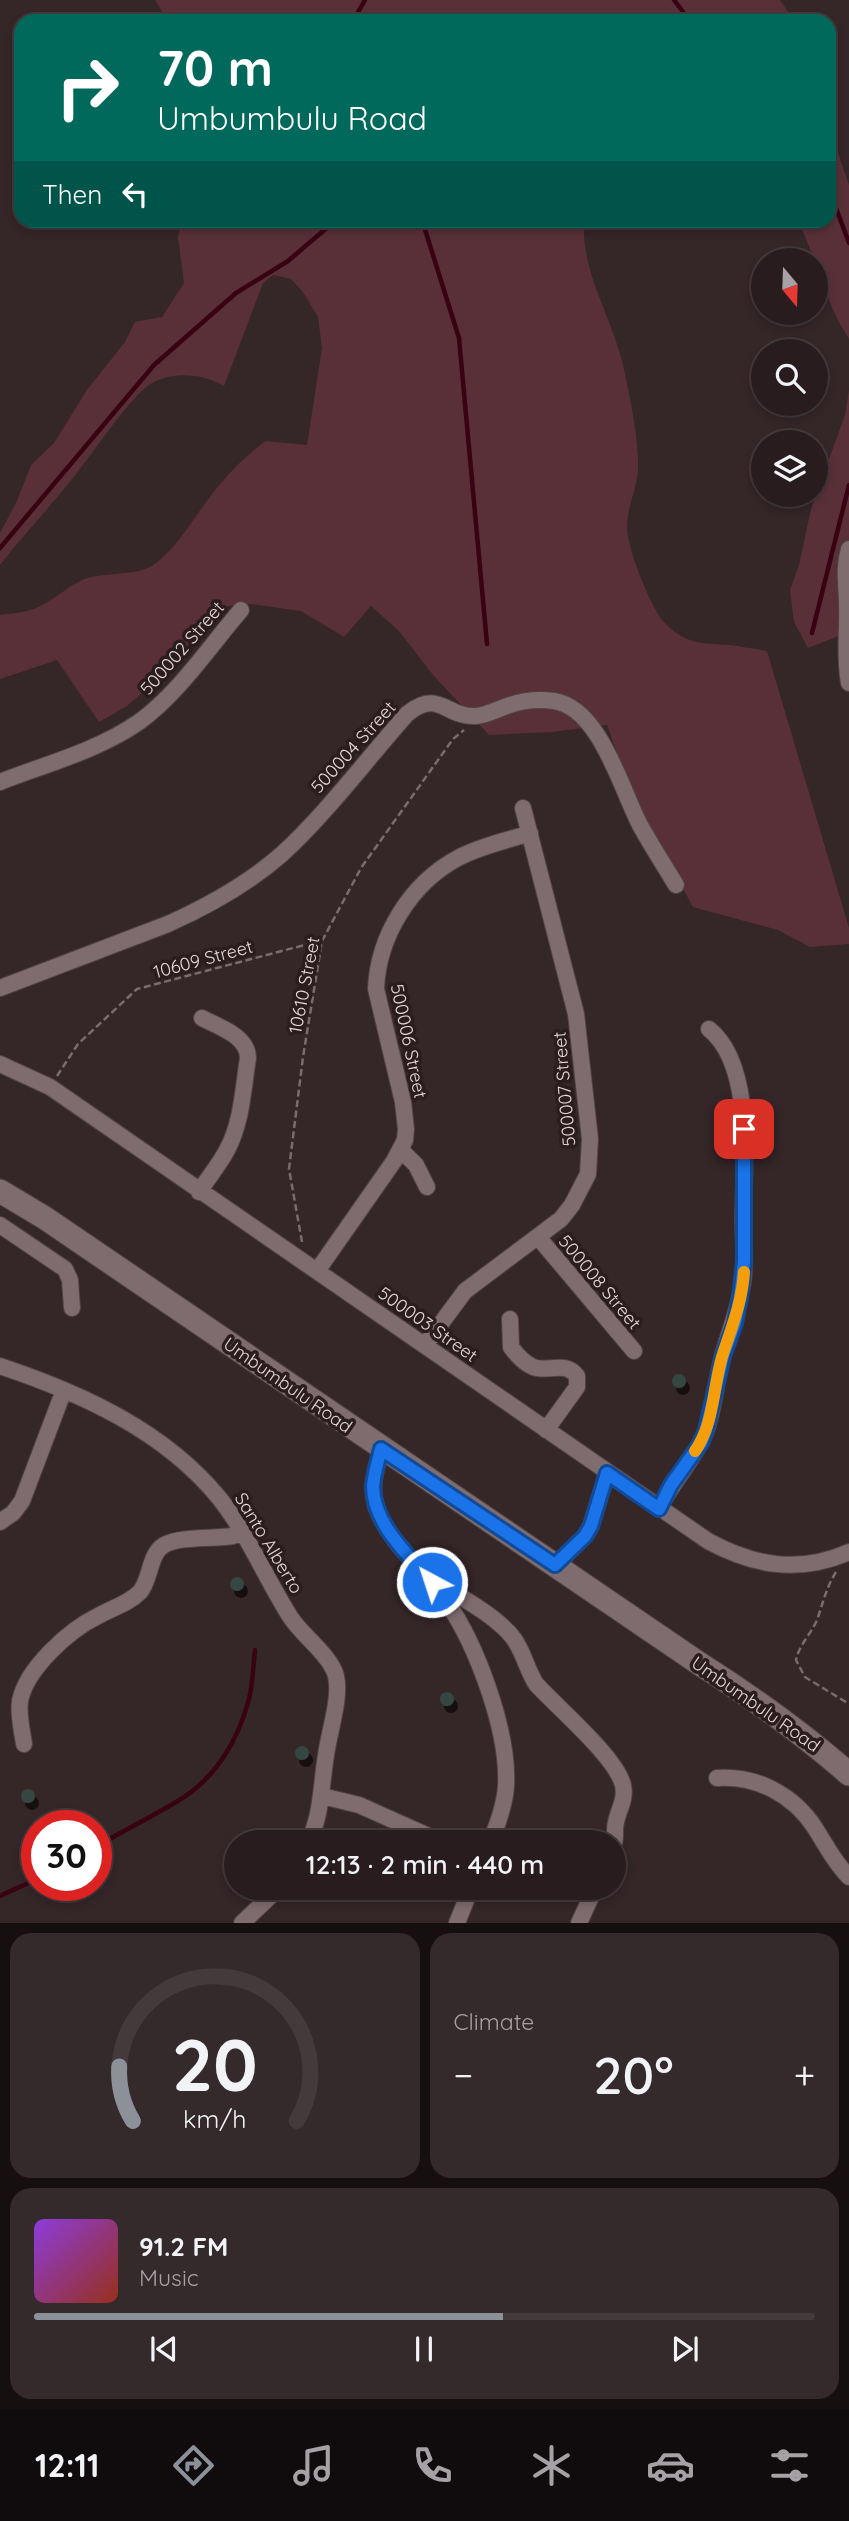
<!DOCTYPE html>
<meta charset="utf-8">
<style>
body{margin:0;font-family:Quicksand,sans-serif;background:#34292b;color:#f1f3f6;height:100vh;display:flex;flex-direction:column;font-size:26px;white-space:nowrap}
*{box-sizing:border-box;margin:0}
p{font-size:23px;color:#a5a1a4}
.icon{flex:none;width:38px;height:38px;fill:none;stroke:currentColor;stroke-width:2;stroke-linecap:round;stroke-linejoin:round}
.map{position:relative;height:1923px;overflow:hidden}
.side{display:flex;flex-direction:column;gap:10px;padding:10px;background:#160f10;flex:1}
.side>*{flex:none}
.guide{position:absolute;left:14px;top:14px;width:822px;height:214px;border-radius:21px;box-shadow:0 4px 10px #0003,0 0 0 2px #443a3c;background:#00695c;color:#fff;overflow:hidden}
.needle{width:46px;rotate:161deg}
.fabs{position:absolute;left:751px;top:248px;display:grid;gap:14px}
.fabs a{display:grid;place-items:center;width:77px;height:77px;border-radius:50%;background:#281c1e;box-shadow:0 4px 10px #0003,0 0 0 2px #443a3c;font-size:35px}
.speed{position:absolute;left:21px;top:1810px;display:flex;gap:14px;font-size:35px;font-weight:700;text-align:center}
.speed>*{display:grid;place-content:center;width:91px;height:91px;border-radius:50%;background:#281c1e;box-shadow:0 4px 10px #0003,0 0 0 2px #443a3c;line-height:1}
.speed .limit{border:10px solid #d22;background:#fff;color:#111}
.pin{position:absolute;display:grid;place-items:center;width:60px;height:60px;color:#fff;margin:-30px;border-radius:14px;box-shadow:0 4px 10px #0006}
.me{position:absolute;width:77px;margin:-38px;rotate:320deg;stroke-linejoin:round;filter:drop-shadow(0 0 5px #0008)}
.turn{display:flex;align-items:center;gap:24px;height:147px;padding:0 28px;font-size:32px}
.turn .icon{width:91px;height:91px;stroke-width:2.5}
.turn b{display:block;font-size:49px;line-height:60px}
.then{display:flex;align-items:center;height:66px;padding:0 28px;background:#0003;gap:14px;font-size:26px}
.big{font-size:52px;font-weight:600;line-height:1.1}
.side .widget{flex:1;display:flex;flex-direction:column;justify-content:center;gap:10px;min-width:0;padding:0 24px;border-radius:21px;background:#34292b}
.side .dial{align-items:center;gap:0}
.dial svg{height:182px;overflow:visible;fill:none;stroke:#443a3c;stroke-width:7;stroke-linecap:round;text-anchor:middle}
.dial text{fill:#f1f3f6;stroke:none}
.song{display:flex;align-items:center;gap:21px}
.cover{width:84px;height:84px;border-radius:10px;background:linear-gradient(135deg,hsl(270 70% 55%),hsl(10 70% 35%))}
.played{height:7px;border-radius:4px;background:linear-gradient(90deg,#8c9099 60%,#443a3c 60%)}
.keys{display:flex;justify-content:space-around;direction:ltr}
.heat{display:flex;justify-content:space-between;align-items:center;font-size:38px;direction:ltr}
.side .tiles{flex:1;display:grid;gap:10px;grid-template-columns:1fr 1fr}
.widget:last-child{grid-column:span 2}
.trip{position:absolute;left:224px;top:1830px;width:402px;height:70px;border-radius:35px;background:#281c1e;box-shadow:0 4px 10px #0003,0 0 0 2px #443a3c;font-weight:600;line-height:70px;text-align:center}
.tab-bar{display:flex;height:112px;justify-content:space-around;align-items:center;background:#100b0c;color:#a5a1a4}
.tab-bar .icon{width:49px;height:49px}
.tab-bar .active{color:#8c9099}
.tab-bar b{font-size:32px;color:#f1f3f6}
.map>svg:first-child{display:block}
.green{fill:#593038}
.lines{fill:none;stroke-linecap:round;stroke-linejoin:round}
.stream{stroke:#380213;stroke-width:4.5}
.building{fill:#364742;filter:url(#shadow)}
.minor-casing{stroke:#504345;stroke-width:18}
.secondary-casing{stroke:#504345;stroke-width:25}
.path{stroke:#7a6c6e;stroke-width:2.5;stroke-dasharray:7 3.5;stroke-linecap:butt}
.minor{stroke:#7f6c6f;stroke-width:16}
.secondary{stroke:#7f6c6f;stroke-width:23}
.route-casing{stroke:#114b97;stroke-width:18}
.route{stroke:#1a73e8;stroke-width:12}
.slow{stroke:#f59e0b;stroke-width:12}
.labels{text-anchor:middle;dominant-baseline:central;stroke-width:7;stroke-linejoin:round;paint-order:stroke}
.street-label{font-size:18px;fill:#e3d8da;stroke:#2b1c1e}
</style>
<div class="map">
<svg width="849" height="1923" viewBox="0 0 849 1923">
<defs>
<filter id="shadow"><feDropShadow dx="4" dy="7" stdDeviation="0" flood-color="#0009"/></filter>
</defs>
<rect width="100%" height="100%" fill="#352628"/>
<path class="green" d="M155 0H780L794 21H168Z
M830 131 849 185V339C825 303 817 259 798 221L830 220Z
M182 221H584C581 274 613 318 624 369 630 397 639 441 638 469 637 489 627 507 627 527 627 548 650 605 663 621 685 645 701 643 730 645 743 647 755 649 767 651L849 928V944L810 947 778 930 693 907 632 795 607 725 552 732 489 735 433 675 399 631 371 606 344 637 301 611 251 604 228 606 183 650 155 682 127 706 99 722 57 660 0 679V615C16 613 32 612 46 603 58 596 69 586 82 580 104 571 138 577 155 564 177 547 190 524 206 502 223 479 242 458 266 441L307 445 322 348 318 317 303 292 291 279 273 275 263 283 224 386C203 374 175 371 152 383 132 394 93 453 76 474 52 505 24 534 0 565V533L16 503 31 465 54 443 87 390 125 342 135 322 162 317 184 283 178 237Z
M849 390V632L808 648 794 622 790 590 799 565 811 509 845 415Z"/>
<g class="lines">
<path class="stream" d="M674 0 690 21
M353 21 365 0
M830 192 849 243
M422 220 459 338 487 644
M0 548 154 365 236 293 288 261 336 220
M812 633 849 485
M96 1847C122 1831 150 1818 176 1802 215 1780 238 1741 249 1699 253 1684 253 1666 255 1650
M0 1896 37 1879"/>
</g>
<path class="building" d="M672 1381a7 7 0 1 1 14 0a7 7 0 1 1-14 0Z
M230 1584a7 7 0 1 1 14 0a7 7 0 1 1-14 0Z
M440 1699a7 7 0 1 1 14 0a7 7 0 1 1-14 0Z
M295 1753a7 7 0 1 1 14 0a7 7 0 1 1-14 0Z
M21 1796a7 7 0 1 1 14 0a7 7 0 1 1-14 0Z"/>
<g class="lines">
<g class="minor-casing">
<path id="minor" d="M849 549C843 569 847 585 847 605 848 631 844 657 849 683
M0 782C46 764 97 751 139 722 178 694 210 646 241 610
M0 988 168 924C208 906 248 884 282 854 325 815 367 759 407 714 439 688 446 718 476 716 487 715 496 710 507 706 521 701 539 699 554 701 600 708 621 789 640 825 651 845 664 865 676 885
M0 1064 50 1087 708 1541C754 1566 799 1574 849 1552
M401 1150 416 1165 427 1187
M199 1192C208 1178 219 1165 227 1150 242 1122 243 1089 248 1058 248 1036 219 1027 202 1018
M0 1225 65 1269 70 1280 72 1308
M538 1237 634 1351
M317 1271 394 1161 405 1140 406 1129 403 1102 376 989C378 936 411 883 458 858 480 846 506 841 530 833
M510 1319 511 1347C516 1354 524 1363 533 1367 548 1373 565 1360 577 1376V1387L546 1430
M425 1345 465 1291 561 1219 572 1205 588 1174 590 1139 576 1014 523 808
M0 1366C81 1393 165 1431 220 1499 249 1536 266 1579 291 1618 303 1636 331 1656 336 1676 341 1698 329 1732 326 1755 321 1785 322 1815 308 1843
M381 1449C376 1468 370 1487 376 1507 389 1543 424 1570 446 1601 477 1645 509 1732 506 1786 505 1805 497 1826 490 1843
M659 1509C672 1482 695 1459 706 1431 714 1409 716 1382 722 1358 729 1332 739 1309 743 1281 746 1260 743 1239 743 1217 744 1165 754 1065 709 1029
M0 1522 13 1513 22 1501 64 1390
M556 1565 585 1536 591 1526 607 1473
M434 1583C458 1594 499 1618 514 1639 524 1653 527 1670 536 1684 557 1707 616 1757 623 1785 626 1800 619 1808 616 1822 614 1829 616 1836 614 1843
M24 1744C22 1730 18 1715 20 1701 26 1669 69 1630 98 1616 112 1608 128 1604 140 1592 151 1579 149 1554 164 1545 180 1536 214 1539 233 1536L242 1533
M717 1778C756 1775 794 1795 815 1828 826 1845 834 1862 849 1877
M322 1796 359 1805 444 1843
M242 1923 279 1888
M457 1923 471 1888
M579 1923 595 1888"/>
</g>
<g class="secondary-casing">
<path id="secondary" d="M0 1191 45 1218 700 1664C752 1697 802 1733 849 1774"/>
</g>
<path class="path" d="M57 1076 78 1044 137 989 320 941
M302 1242 289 1169 303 1057 322 941 361 868 453 739 464 730
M836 1572C826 1588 823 1603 817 1620 811 1634 799 1645 796 1660L805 1677 849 1704"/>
<use href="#minor" class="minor"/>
<use href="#secondary" class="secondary"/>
</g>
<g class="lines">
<g class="route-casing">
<path id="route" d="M432 1582C409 1556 373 1524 373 1486 374 1474 378 1461 381 1449L555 1565 585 1536 591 1526 607 1473 659 1509 671 1485 701 1443 706 1430 723 1356 735 1323 740 1298 744 1261V1129"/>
</g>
<use href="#route" class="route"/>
<path class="slow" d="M695 1451C714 1424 713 1388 722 1357 731 1329 742 1303 744 1272"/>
</g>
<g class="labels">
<g class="street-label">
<text transform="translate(182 648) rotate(-49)">500002 Street</text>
<text transform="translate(353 747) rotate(-48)">500004 Street</text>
<text transform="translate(203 959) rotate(-15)">10609 Street</text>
<text transform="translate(304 985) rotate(-79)">10610 Street</text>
<text transform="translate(409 1041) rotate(78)">500006 Street</text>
<text transform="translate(564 1089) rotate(-95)">500007 Street</text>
<text transform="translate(600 1282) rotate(50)">500008 Street</text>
<text transform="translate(428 1324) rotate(35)">500003 Street</text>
<text transform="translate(288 1385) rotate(35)">Umbumbulu Road</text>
<text transform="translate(269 1543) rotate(59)">Santo Alberto</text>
<text transform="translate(756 1704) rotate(35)">Umbumbulu Road</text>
</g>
</g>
</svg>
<div class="fabs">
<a><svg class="needle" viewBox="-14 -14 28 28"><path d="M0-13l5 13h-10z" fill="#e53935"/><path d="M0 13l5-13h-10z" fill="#a5a1a4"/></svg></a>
<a><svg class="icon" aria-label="search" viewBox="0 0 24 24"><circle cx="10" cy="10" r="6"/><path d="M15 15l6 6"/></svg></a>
<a><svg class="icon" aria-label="layers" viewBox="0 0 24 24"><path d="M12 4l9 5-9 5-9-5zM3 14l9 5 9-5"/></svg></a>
</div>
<div class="speed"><div class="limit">30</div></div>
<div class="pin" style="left:744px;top:1129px;background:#d93025"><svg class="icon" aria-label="arrive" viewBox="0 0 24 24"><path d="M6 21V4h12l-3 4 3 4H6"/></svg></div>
<svg class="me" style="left:432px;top:1582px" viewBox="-20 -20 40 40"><circle r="17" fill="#1a73e8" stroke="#fff" stroke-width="3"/><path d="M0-11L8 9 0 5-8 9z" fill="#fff"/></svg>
<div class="trip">12:13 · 2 min · 440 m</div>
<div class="guide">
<div class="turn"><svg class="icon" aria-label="right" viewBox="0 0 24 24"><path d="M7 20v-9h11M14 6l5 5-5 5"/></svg><div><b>70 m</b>Umbumbulu Road</div></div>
<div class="then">Then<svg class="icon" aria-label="left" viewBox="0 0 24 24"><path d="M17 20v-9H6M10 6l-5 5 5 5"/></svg></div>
</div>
</div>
<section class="side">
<div class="tiles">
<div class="widget dial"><svg viewBox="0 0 100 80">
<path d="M14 69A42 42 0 1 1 86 69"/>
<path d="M14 69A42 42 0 0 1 8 45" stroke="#8c9099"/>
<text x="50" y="56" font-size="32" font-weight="700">20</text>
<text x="50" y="72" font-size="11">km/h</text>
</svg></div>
<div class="widget"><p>Climate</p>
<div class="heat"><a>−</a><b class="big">20°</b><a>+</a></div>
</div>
<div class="widget">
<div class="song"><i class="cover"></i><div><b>91.2 FM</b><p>Music</p></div></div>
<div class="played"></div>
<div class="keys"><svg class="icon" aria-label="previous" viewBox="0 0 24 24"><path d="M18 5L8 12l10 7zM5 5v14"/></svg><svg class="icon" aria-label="pause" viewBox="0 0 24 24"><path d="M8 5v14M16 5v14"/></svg><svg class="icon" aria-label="next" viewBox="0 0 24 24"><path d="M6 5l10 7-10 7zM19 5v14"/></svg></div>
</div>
</div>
</section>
<nav class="tab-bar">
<b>12:11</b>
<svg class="icon active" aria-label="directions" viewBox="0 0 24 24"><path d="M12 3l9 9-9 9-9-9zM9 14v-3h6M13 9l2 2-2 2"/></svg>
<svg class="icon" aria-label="music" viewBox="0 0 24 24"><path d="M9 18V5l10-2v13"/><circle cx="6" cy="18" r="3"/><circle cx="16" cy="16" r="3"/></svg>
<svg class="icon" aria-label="phone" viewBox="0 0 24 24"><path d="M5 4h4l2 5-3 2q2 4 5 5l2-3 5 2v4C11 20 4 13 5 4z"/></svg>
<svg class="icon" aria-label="climate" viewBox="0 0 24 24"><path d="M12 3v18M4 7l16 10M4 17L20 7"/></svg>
<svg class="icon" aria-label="car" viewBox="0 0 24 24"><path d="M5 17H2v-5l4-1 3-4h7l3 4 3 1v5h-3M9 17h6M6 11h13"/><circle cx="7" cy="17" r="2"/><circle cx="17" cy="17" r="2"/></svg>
<svg class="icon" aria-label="filters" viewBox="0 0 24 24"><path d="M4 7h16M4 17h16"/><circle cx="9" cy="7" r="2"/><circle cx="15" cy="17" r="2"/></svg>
</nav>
